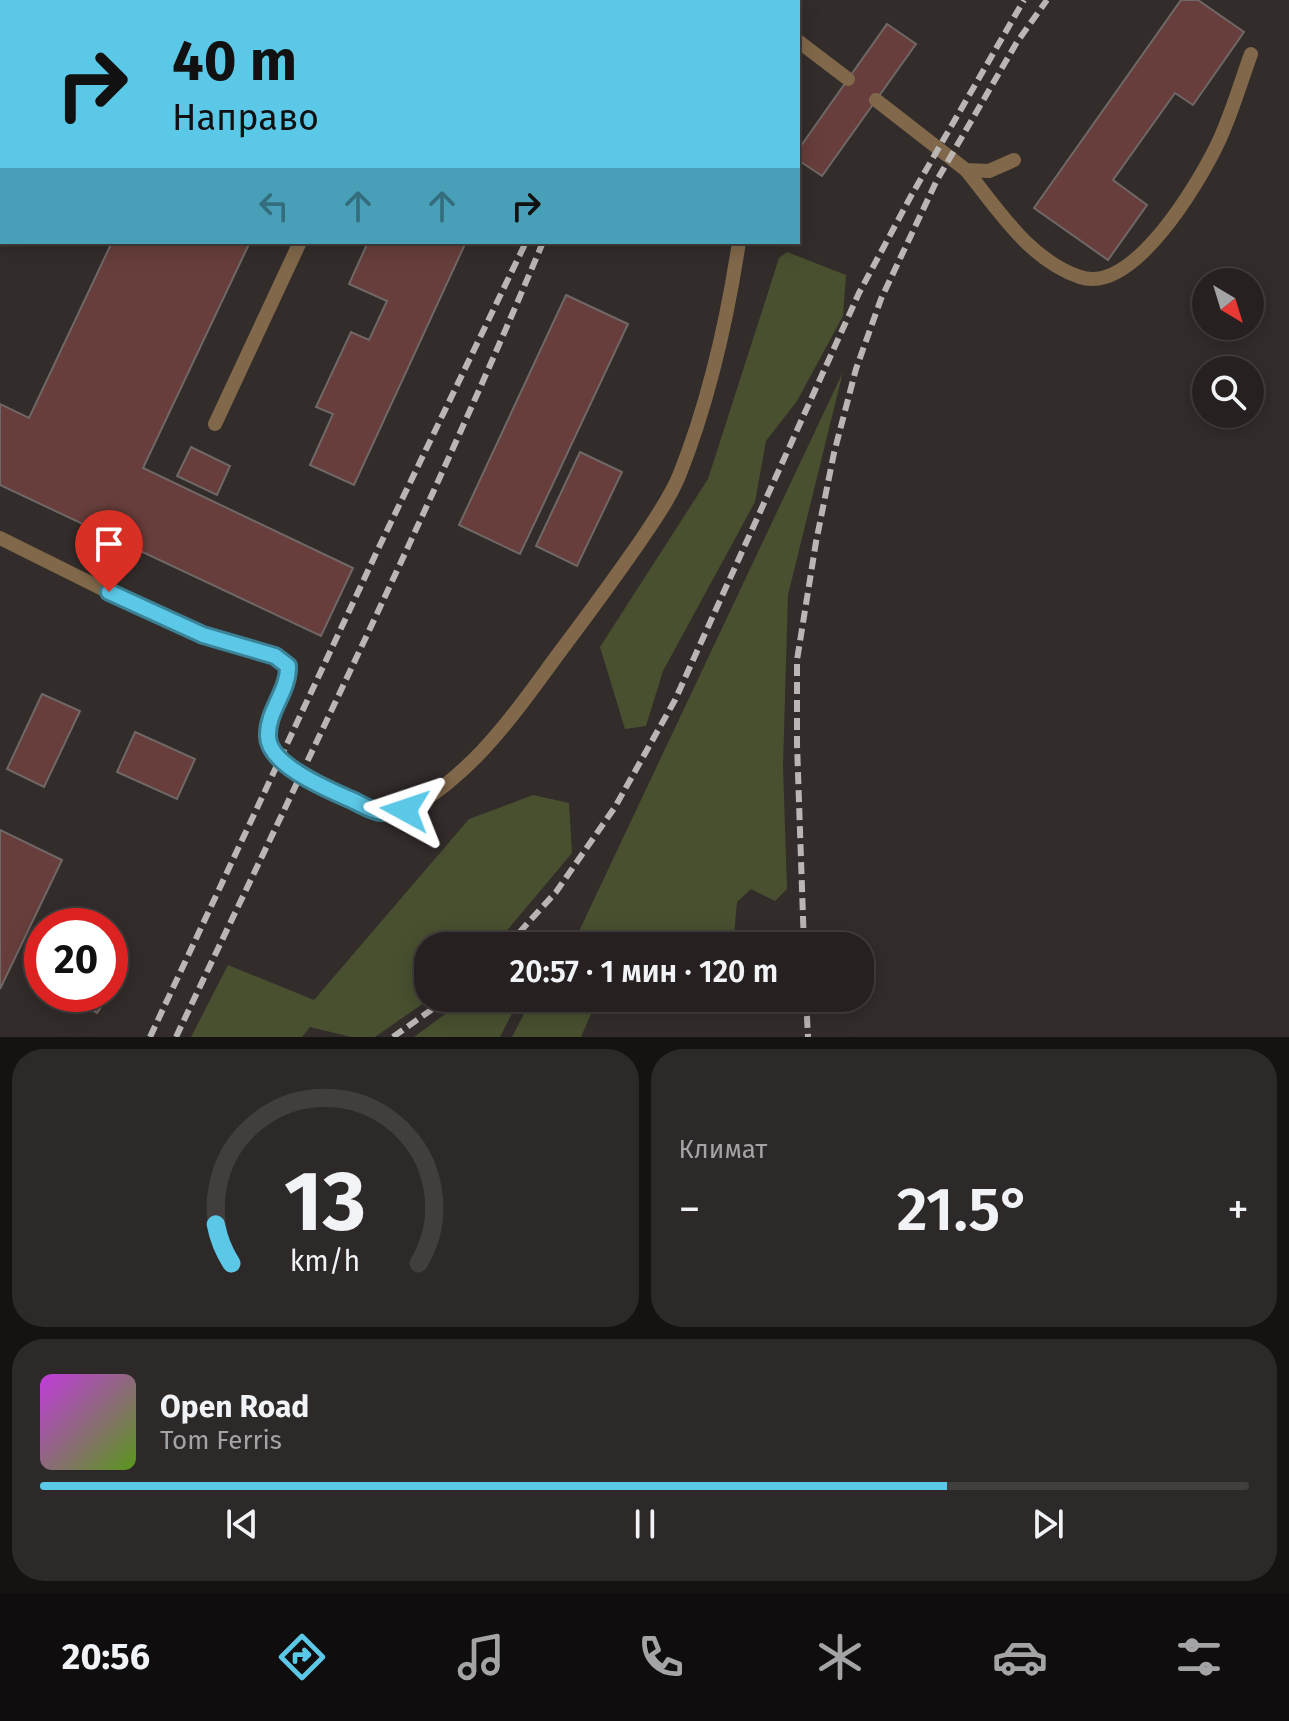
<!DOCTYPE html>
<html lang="ru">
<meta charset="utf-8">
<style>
body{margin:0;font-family:"Fira Sans",sans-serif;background:#2e2929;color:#f1f3f6;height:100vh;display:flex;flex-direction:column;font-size:30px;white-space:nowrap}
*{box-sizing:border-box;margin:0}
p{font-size:26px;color:#a4a3a5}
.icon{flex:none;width:44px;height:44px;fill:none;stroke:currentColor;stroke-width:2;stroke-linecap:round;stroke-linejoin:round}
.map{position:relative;height:1037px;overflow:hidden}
.side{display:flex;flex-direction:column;gap:12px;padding:12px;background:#151212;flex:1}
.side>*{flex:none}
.hud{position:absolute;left:0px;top:0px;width:800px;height:244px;box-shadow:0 4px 20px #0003,0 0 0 2px #423e3e;background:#5bc8e7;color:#111;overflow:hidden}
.needle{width:52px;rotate:142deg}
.tools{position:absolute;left:1192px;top:268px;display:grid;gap:16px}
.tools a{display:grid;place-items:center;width:72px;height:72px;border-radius:50%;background:#262120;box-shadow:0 4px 20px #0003,0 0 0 2px #423e3e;font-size:40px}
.speed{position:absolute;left:24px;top:908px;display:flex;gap:16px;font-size:40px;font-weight:700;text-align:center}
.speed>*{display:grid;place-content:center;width:104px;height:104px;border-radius:50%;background:#262120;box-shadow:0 4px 20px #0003,0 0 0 2px #423e3e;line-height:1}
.speed .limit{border:12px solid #d22;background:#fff;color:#111}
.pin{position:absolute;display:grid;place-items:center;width:68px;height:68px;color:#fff;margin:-82px -34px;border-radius:50% 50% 50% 0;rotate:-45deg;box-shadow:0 0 8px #0007}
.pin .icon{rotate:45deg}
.me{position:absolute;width:88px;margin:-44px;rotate:275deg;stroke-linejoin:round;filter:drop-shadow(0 0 6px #0008)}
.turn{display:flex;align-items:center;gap:28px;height:168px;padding:0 40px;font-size:36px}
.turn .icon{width:104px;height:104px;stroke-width:2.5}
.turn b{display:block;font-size:56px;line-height:68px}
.lanes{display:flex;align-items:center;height:76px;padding:0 40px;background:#0003;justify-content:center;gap:40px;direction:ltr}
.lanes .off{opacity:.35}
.big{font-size:60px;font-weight:600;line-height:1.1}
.side .tile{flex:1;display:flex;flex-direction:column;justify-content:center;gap:12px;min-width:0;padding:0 28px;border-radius:32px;background:#2e2929}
.side .dial{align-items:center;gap:0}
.dial svg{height:208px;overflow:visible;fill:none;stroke:#423e3e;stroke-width:7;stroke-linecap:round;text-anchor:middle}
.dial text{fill:#f1f3f6;stroke:none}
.song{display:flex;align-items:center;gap:24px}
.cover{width:96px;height:96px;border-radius:12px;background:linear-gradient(135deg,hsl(290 70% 55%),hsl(90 70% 35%))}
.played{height:8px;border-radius:4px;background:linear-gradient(90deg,#5bc8e7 75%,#423e3e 75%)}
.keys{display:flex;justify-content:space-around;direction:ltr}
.heat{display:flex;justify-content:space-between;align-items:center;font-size:44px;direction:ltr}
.side .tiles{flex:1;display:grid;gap:12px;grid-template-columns:1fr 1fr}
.tile:last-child{grid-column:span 2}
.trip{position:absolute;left:414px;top:932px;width:460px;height:80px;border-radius:32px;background:#262120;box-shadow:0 4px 20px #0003,0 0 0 2px #423e3e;font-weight:600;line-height:80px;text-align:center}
.dock{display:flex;height:128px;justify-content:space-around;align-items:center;background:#0f0d0d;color:#a4a3a5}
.dock .icon{width:56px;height:56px}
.dock .selected{color:#5bc8e7}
.dock b{font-size:36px;color:#f1f3f6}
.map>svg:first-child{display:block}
.green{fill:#485030}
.building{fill:#673e3b;stroke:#6f6867;stroke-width:2}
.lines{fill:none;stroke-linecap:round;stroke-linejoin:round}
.service{stroke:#81684a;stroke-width:14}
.rail{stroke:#bab6b4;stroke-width:6;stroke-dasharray:12 6;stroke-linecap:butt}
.route-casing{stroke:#3b8296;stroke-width:20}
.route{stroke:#5bc8e7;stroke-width:14}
</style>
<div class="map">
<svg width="1289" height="1037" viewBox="0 0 1289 1037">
<rect width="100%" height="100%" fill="#322c2a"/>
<path class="green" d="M787 252 846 275 843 316 797 401 766 441 755 502 663 671 646 726 625 729 600 647 708 479 779 258Z
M843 372 788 595 783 766 787 889 775 901 751 889 737 902 733 946H689V941L657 931 630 943 631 946H572Z
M533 795 569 803 572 853 494 946H428V998H431L375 1037H351L310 1027 302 1037H191L228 965 314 1000 469 819Z
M467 998H520L500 1037H414Z
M538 998H598L581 1037H512L528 1006Z"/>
<path class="building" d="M226 0H311L315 2H225Z
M1181 0H1198L1244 32 1193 105 1175 93 1113 180 1147 205 1108 260 1034 208Z
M887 24 916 44 822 176 798 160V150Z
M112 242H250L143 468 353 568 321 636 0 485V404L29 418Z
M368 242H466L354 485 310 465 333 414 316 407 351 332 369 340 387 301 349 284Z
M566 295 628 324 520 554 459 525Z
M191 447 230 466 217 495 177 476Z
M580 452 622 472 577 566 536 546Z
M42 694 80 711 44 787 7 769Z
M135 732 195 759 177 799 117 772Z
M0 830 62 860 0 989Z
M110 965 123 974 110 994Z
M68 994H110L97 1013Z"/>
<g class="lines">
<path class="service" d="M329 0 333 2
M24 2 25 0
M412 2 413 0
M775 2V0
M798 41 848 79
M0 76 2 71
M876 100 966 170 989 171 1014 160
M966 170C998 209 1029 260 1080 277 1133 295 1198 184 1217 145 1231 116 1240 84 1251 54
M215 424 300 242
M0 538 161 618 203 635 275 656 288 666C289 691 264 717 267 740 271 763 319 785 338 794 359 803 382 818 406 809 431 800 464 770 482 751 514 717 540 678 568 641 592 609 616 576 639 543 653 522 669 500 679 476 709 401 727 321 739 242"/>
<path class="rail" d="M642 2 643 0
M507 946 556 892 615 807 675 700 859 293 911 196 1024 0
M804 946 797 744V660L816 542 834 453 856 369 881 299 937 180 1017 42 1047 0
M806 998 808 1037
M150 1037 380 545 526 242
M176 1037C301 773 430 511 543 242
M393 1037 448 998"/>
</g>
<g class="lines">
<g class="route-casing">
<path id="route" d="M109 592 203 635 275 656 288 666C289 691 267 711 268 736 268 765 329 790 352 800 361 804 371 811 381 812 388 812 397 810 405 810"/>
</g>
<use href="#route" class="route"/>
</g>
</svg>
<div class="tools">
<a><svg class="needle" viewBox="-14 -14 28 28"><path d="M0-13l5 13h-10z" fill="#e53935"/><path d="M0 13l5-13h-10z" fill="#a4a3a5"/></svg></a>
<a><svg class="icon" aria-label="search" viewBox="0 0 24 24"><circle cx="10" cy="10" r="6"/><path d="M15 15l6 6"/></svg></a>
</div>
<div class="speed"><div class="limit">20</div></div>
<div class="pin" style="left:109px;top:592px;background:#d93025"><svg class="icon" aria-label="arrive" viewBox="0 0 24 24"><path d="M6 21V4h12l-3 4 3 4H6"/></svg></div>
<svg class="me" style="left:405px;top:810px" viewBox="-20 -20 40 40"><path d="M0-17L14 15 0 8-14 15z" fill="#5bc8e7" stroke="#fff" stroke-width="4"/></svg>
<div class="trip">20:57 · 1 мин · 120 m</div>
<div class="hud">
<div class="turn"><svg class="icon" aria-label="right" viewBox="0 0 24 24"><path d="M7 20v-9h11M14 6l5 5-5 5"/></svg><div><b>40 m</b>Направо</div></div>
<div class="lanes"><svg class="icon off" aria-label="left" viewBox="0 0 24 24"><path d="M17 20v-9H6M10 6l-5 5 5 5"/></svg><svg class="icon off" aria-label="ahead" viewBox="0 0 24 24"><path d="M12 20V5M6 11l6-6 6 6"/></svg><svg class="icon off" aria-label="ahead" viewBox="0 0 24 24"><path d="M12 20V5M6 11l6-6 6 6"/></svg><svg class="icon" aria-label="right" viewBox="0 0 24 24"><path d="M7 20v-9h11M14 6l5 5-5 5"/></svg></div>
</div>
</div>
<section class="side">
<div class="tiles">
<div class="tile dial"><svg viewBox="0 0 100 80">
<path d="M14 69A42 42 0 1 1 86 69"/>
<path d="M14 69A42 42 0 0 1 8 54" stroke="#5bc8e7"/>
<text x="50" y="56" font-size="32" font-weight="700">13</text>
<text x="50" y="72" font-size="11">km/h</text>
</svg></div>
<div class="tile"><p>Климат</p>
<div class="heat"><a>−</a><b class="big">21.5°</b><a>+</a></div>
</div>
<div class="tile">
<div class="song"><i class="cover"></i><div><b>Open Road</b><p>Tom Ferris</p></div></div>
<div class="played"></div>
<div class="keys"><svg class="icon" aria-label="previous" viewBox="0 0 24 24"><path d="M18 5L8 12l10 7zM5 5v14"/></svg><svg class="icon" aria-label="pause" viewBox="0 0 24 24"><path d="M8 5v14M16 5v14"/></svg><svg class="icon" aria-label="next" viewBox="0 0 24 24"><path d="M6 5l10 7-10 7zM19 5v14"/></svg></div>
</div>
</div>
</section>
<nav class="dock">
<b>20:56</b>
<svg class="icon selected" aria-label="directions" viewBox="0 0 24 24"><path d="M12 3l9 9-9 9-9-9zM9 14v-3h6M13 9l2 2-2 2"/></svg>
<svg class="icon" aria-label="music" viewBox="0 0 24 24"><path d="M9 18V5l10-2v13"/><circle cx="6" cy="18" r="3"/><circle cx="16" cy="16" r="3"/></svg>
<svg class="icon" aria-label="phone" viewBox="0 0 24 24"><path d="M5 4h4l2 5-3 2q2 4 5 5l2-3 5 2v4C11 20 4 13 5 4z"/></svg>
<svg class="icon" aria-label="climate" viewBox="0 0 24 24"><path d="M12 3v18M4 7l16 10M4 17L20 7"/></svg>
<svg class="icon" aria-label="car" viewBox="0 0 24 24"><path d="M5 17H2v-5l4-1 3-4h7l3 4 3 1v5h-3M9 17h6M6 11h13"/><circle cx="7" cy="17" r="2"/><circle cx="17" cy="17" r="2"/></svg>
<svg class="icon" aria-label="filters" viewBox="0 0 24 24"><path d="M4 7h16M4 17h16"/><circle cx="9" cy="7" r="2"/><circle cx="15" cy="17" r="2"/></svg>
</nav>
